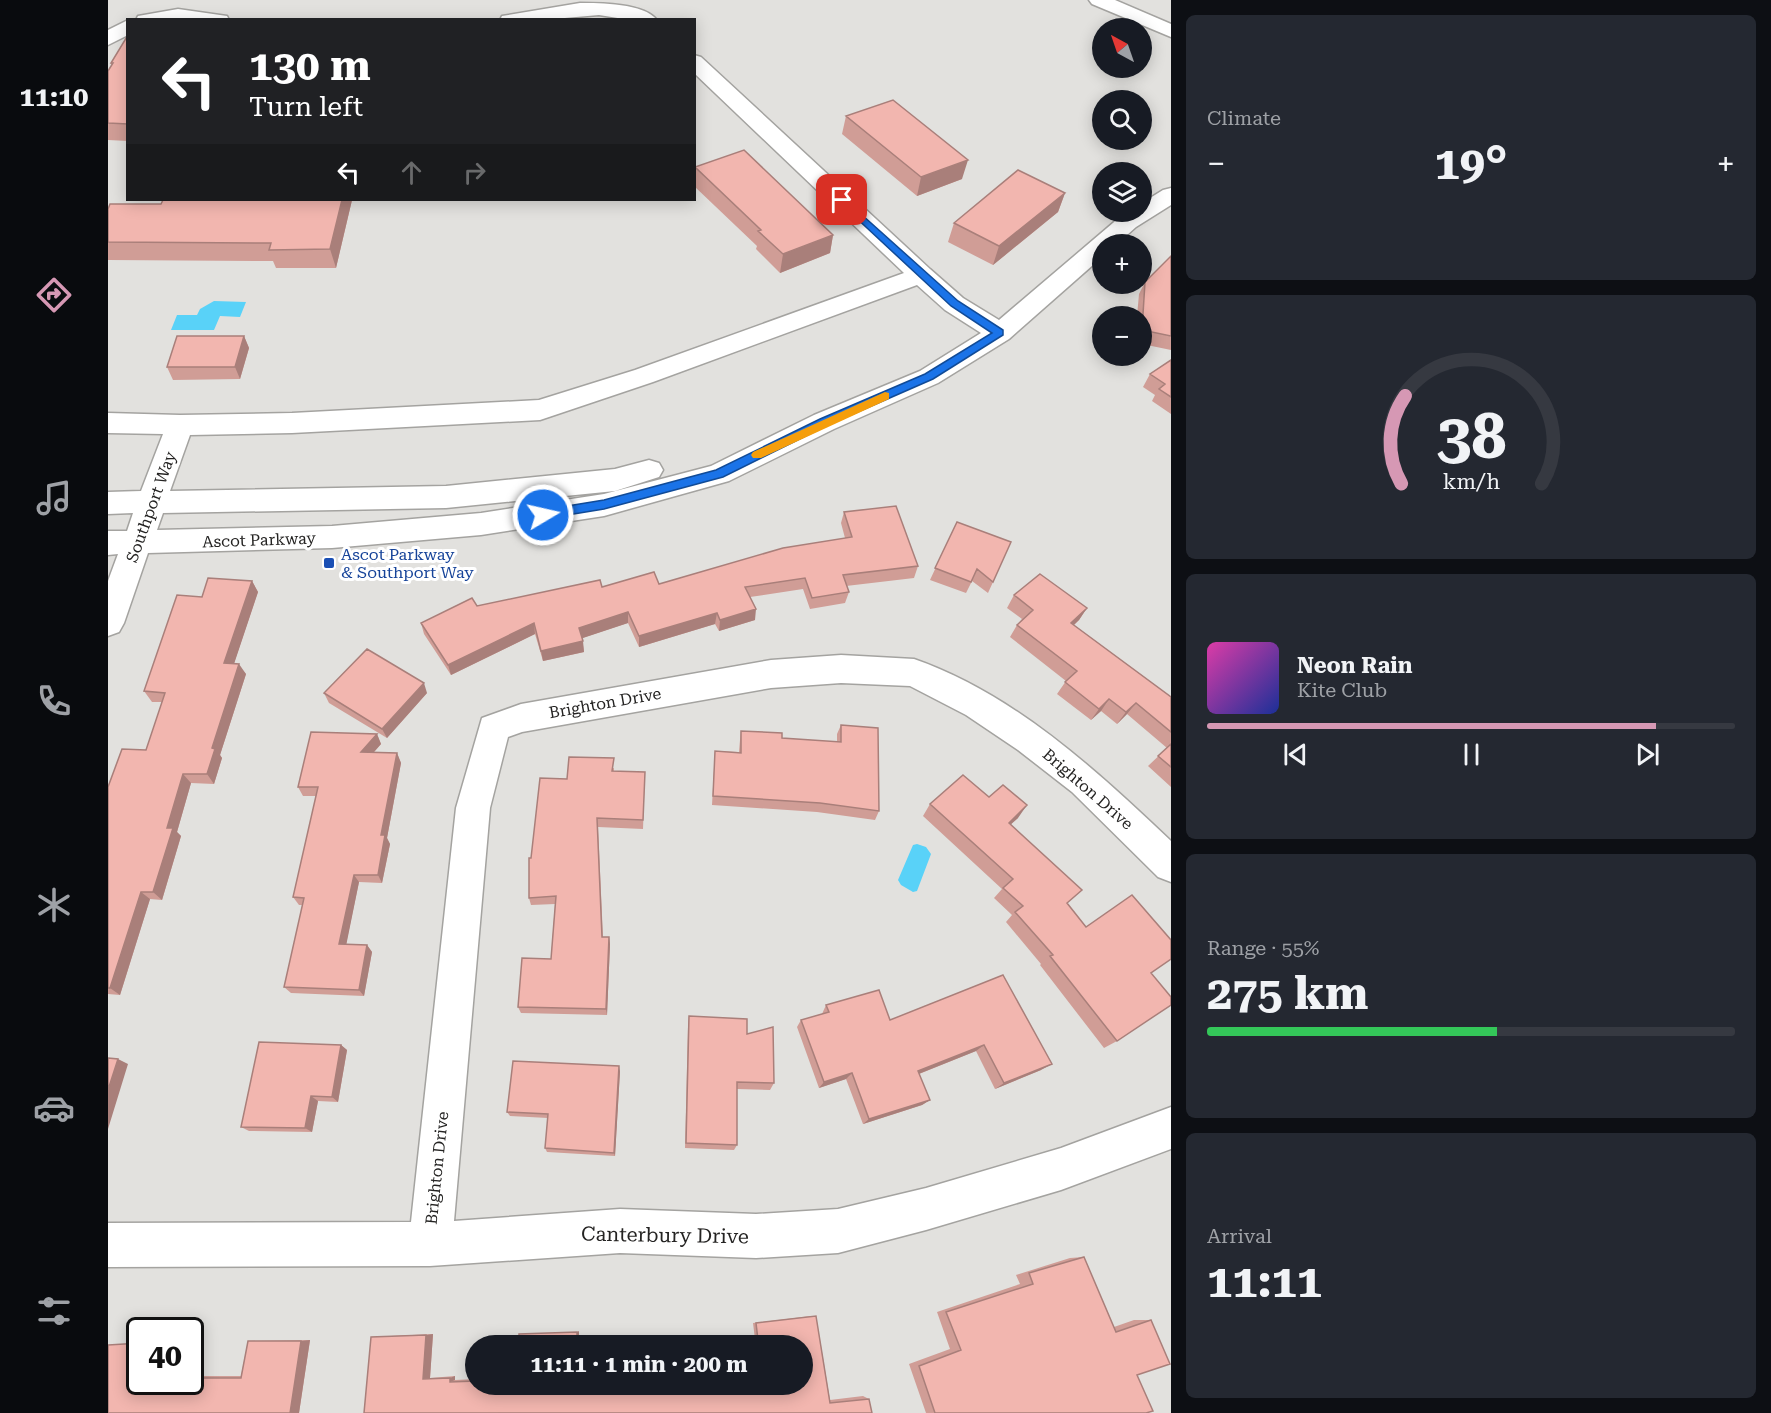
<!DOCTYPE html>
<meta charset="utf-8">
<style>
body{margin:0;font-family:"Roboto Serif",serif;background:#242831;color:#f1f3f6;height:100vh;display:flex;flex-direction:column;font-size:22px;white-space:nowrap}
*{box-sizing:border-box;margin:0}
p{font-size:20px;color:#9ea1a6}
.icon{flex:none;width:33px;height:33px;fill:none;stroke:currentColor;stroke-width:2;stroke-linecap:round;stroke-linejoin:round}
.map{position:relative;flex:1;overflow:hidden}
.panel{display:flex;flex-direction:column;gap:15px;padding:15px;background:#0d0f14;width:600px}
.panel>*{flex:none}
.guide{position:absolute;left:18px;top:18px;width:570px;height:183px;border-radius:0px;box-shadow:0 3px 15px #0003;background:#202124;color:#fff;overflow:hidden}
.needle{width:39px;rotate:320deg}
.fabs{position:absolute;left:984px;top:18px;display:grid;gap:12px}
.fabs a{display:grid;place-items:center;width:60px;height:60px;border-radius:50%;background:#171b24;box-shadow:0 3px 15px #0003;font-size:30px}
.speed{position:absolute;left:18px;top:1317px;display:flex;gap:12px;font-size:30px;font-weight:700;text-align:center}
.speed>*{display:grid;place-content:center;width:78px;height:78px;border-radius:50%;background:#171b24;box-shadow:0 3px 15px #0003;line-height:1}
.speed .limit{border:3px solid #111;border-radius:9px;background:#fff;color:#111}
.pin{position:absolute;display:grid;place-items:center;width:51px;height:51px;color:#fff;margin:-26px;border-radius:12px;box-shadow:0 3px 9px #0006}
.me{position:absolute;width:66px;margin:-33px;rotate:81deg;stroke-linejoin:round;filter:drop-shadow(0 0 4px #0008)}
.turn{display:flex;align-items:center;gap:21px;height:126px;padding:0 24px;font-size:27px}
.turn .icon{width:78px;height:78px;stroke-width:2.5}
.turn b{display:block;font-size:42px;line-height:51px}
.lanes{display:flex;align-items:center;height:57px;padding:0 24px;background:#0003;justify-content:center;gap:30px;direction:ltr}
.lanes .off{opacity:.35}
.big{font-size:45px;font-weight:700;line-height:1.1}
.panel .card{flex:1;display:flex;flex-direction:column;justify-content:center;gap:9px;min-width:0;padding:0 21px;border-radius:9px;background:#242831}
.panel .dial{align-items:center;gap:0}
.dial svg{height:156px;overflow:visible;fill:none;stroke:#363941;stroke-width:7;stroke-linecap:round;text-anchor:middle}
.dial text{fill:#f1f3f6;stroke:none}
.song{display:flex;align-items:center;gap:18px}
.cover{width:72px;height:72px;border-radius:9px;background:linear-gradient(135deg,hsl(320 70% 55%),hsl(230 70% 35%))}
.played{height:6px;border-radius:3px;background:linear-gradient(90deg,#d698b4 85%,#363941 85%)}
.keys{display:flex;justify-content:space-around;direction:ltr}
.heat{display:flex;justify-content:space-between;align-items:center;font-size:33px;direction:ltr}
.charge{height:9px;border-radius:4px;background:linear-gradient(90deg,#34c759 55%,#363941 0)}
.trip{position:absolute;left:357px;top:1335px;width:348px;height:60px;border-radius:30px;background:#171b24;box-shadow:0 3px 15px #0003;font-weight:700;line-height:60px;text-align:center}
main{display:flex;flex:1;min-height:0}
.tab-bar{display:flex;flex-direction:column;width:108px;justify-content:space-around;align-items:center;background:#090b0e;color:#9ea1a6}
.tab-bar .icon{width:42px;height:42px}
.tab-bar .current{color:#d698b4}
.tab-bar b{font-size:27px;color:#f1f3f6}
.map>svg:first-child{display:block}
.water{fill:#59d2f8}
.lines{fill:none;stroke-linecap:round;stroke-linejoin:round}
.minor-casing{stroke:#a4a3a0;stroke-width:3}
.minor{fill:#fff;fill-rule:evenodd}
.wall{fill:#d09d96}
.shaded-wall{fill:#a97f7a}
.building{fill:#f2b6af;stroke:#a97f7a;stroke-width:1.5}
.route{fill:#1a73e8;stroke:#114b97;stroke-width:1.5}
.slow{fill:#f59e0b}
.transit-dot{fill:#1a4fb4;stroke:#fff;stroke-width:2}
.labels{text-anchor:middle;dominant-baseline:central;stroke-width:6;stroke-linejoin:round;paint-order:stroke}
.street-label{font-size:16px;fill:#242322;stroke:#fff}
.transit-label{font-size:16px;fill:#164399;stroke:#fff;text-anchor:start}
.near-street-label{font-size:20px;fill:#242322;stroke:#fff}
</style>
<main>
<nav class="tab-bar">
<b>11:10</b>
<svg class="icon current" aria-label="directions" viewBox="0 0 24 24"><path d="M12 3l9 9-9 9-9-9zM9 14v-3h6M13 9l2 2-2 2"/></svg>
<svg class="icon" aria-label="music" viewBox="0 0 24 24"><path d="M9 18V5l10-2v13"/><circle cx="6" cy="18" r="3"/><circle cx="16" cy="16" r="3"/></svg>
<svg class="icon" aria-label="phone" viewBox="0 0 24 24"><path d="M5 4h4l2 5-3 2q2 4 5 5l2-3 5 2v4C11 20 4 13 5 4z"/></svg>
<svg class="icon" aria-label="climate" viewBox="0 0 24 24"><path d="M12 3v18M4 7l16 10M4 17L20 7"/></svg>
<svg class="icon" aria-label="car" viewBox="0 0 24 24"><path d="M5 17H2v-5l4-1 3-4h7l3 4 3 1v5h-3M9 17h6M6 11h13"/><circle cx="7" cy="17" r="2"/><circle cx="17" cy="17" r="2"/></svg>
<svg class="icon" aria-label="filters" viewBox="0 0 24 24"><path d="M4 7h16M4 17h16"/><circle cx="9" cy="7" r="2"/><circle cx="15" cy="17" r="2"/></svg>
</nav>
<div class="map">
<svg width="1063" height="1413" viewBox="0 0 1063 1413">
<rect width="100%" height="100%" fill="#e2e1de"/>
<path class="water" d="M106 301 138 302 132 317 112 316 106 330H63L69 315H89L92 309Z
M809 844 818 847 823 854 809 891 805 892 793 885 790 880 805 845Z"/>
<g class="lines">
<g class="minor-casing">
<path id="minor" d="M981 0H1007L1063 24V37L984 4Z
M472 3C492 3 536 3 549 20H522L491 15 434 20H392L394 16Z
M70 9 119 16 121 20H28L30 16Z
M20 20V35L0 45V30Z
M586 55 593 57 822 269 855 298 891 320 1012 217 1020 212H1034V203L1055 190 1063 188V205L1028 227 1009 244H994V257L901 339 830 383 726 429 621 481 496 516 373 535 224 548 40 553 16 623 11 632 0 636V581L10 554 0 555V531H19L25 513 0 514V492L33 491 55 434 0 433V413L72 415 184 413 431 400 527 370 796 273 586 73ZM809 285 837 310 873 333 812 371 706 415 603 466 496 494 373 513 224 526 49 530 55 513 338 508 507 491 551 477 555 470 551 463 541 460 507 469 338 486 62 491 82 435 184 433 432 420 545 382Z
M733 655 806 659C906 694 987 769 1063 841V882L1050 877 964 792 910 750 858 715 802 686 733 683 663 688 414 732 400 737 382 808 346 1221 512 1209 648 1214 730 1209 818 1188 953 1148 1063 1107V1149L953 1190 818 1230 730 1253 648 1258 512 1253 322 1266 0 1267V1223L303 1222 348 808 374 718 413 704 663 660Z"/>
</g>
<use href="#minor" class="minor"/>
</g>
<path class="wall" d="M20 35V141L0 140V71L4 66 3 63Z
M738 116 854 179 809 196 734 134Z
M587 167 725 235 722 253 672 273 648 249 649 246 586 186Z
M957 193 950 212 885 265 840 242 846 223Z
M55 200H244L228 268H168L165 261 0 260V209L53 204Z
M1063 256V350L1034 344V316H1029L1031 294 1037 282Z
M136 336 141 348 132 379 65 380 59 367Z
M1063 360V414L1044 401 1047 395 1035 387 1042 374Z
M736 512 810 566 806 578 738 586 741 592 737 603 702 609 695 589 642 597 647 620 611 631 607 624 531 647 520 623 474 638 476 652 435 661 427 634 343 675 316 634 313 623 369 606 494 587 551 584 737 538 733 523Z
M849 522 885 582 880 593 864 581 858 593 822 580Z
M144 581 150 592 126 663 138 674 112 755 114 758 106 784 83 783 69 832 73 836 54 900 42 899 12 995 0 994V787L38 750 54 702H44L36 691 94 597Z
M906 595 979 608 971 620 966 625 1063 697V787L1040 766 1059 748 1019 714 1009 724 993 711 983 720 949 694 958 681 902 637 909 625 914 619 899 608Z
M216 693H319L279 738 221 703Z
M733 725 771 811 767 820 709 812 604 805 607 751 631 752 632 740 633 731 674 738 729 742V734Z
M269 734 273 744 266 752 289 753 293 763 279 838 282 844 274 883 251 882 238 944 259 945 264 952 256 996 183 993 176 987 195 905H191L185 897 208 796H195L190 787Z
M506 768V771L537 772 535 829 490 827 495 937H501L502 944 499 1015 413 1013 410 1007 443 959 447 904 423 905 421 898 423 858 459 779Z
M881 797 910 818 903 824 959 904 978 927 1043 973 1009 1041 996 1048 932 965 933 964 898 922 904 915 886 898 894 889 815 816 822 804Z
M895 975 933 1070 887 1089 868 1051 811 1074 822 1100 814 1105 755 1124 738 1079 711 1088 689 1027 693 1020 714 1014 718 1005 782 1020Z
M581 1016 639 1034 666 1083 662 1090 629 1089V1145L626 1150 577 1148 580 1025Z
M233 1045 239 1050 230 1102 210 1101 204 1132 141 1131 133 1127Z
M512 1071 507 1156 439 1152 437 1148 440 1118 402 1116 399 1112Z
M976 1257 1006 1327 1026 1320H1043L1029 1375 1038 1413H818L801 1364 842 1349 829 1312 912 1284 908 1275 962 1258Z
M703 1316H708L722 1400 755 1396 761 1399 764 1413H256L263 1337 325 1334 322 1378 347 1376V1380L368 1379V1384H471V1386L528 1384H694V1346H561V1340L647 1339 645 1323Z
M202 1340 191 1413H0L32 1382H82V1376H133L140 1341Z"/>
<path class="shaded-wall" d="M860 160 854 179 809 196 813 177Z
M957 193 950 212 885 265 891 246Z
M234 200H244L228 268 222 249Z
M725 235 722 253 672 273 675 254Z
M136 336 141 348 132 379 127 367Z
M144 581 150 592 123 673 116 663Z
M979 608 971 620 955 635 963 623Z
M648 609 647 620 611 631 612 620Z
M520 612V623L472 639 471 628Z
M609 613 607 624 531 647V636Z
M426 623 427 634 343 675 340 665Z
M475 641 476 652 435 661 433 651Z
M131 664 138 674 112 755 114 758 106 784 99 774 104 748Z
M316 683 319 693 279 738 274 729Z
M1001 699 993 711 983 720 991 709Z
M1028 703 1019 714 1009 724 1018 712Z
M269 734 273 744 258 761 253 752Z
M289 753 293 763 279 838 282 844 274 883 270 875 273 835Z
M75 774 83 783 69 832 73 836 54 900 45 892 59 828Z
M919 805 910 818 892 834 901 823Z
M246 875 251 882 237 951 231 944Z
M33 892 42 899 12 995 2 988Z
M501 937 502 944 499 1015 498 1009Z
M259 945 264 952 256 996 251 990Z
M233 1045 239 1050 230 1102 224 1097Z
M876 1045 868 1051 803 1077 810 1071Z
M10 1059 20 1064 0 1129V1090Z
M944 1064 933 1070 887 1089 896 1083Z
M511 1066 512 1071 507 1156 506 1153Z
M744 1073 738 1079 711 1088 716 1082Z
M203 1096 210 1101 204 1132 197 1128Z
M822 1100 814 1105 755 1124 761 1119Z
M471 1331V1346H469V1332Z
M325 1334 322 1378 315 1379 318 1335Z
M202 1340 191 1413H182L193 1341Z
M347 1376V1380L342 1382V1378Z"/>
<path class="building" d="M20 35V124L0 123V71L5 63H3Z
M785 100 860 160 813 177 738 116Z
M636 150 725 235 675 254 650 231 653 230 587 167Z
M910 170 957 193 891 246 846 223Z
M55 200H234L222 249 161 250 163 243 0 242V209L2 204H53Z
M1063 256V336L1034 330 1037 282Z
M69 336H136L127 367H59Z
M1063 360V397L1051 389 1057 384 1042 374Z
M788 506 810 566 735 575 741 592 704 598 697 578 637 587 648 609 612 620 609 613 531 636 520 612 471 628 475 641 433 651 426 623 340 665 313 623 364 598 369 606 492 580 494 587 546 572 551 584 675 548 744 537 736 512Z
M849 522 903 542 885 582 869 569 863 582 827 568Z
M932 574 979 608 963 623 1063 697V732L1028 703 1018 712 1001 699 991 709 957 682 969 671 909 625 925 610 906 595Z
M100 578 144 581 116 663 131 664 104 748 107 749 99 774H75L59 828H65L45 892H33L2 988H0V787L14 749 38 750 57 693 36 691 69 595 94 597Z
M259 649 316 683 274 729 216 693Z
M733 725 770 728 771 811 712 803 605 796 607 751 633 753V731L674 733V738L733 742Z
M203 732 269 734 253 752 289 753 273 835H277L270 875H246L231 944 259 945 251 990 176 987 196 898 185 897 210 787H190Z
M1063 744V767L1050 756Z
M461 757 506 758 504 771 537 772 535 820 489 818 494 937H501L498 1009 410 1007 414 958 443 959 448 896 421 898V858H423L432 778 459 779Z
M855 775 881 797 895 785 919 805 901 823 974 890 959 903 978 927 1024 895 1063 940V959L1043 973 1063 997V1005L1009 1041 942 956 945 955 907 912 915 906 895 888 905 879 822 804Z
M895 975 944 1064 896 1083 876 1045 810 1071 822 1100 761 1119 744 1073 716 1082 693 1020 721 1012 718 1005 771 990 782 1020Z
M581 1016 639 1019V1034L665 1027 666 1083 629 1082V1145L578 1143Z
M151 1042 233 1045 224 1097 203 1096 197 1128 133 1127Z
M0 1058 10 1059 0 1090Z
M405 1061 511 1066 506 1153 437 1148 440 1114 399 1112Z
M976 1257 1008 1332 1043 1320 1062 1364 1029 1375 1045 1411 1038 1413H827L811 1366 853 1350 838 1312 925 1284 921 1273Z
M708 1316 722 1403 761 1399 764 1413H256L263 1337 318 1335 315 1379 342 1378V1382L368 1381V1384H469V1388L562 1386V1384H694V1346H562V1341L650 1340 648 1323Z
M469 1332V1346H411V1334Z
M140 1341H193L182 1413H0V1345L32 1343V1382H82V1378H133Z"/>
<path class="route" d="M734 197 850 301 895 330V335L825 379 720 425 615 477 496 509 435 519 430 518 429 515 435 510 496 500 608 470 712 419 817 374 884 333 843 306 731 202V198Z"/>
<path class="slow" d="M777 392 781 393V399L653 458H645L643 455 645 452Z"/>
<rect class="transit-dot" x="215" y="557" width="12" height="12" rx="3"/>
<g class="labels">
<g class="street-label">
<text transform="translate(43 507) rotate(-70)">Southport Way</text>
<text transform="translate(151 540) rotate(-2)">Ascot Parkway</text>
<text transform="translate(497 703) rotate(-10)">Brighton Drive</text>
<text transform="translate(980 789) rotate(41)">Brighton Drive</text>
<text transform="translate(329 1168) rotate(-84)">Brighton Drive</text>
</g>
<g class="transit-label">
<text x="233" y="554">Ascot Parkway<tspan x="233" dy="18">&amp; Southport Way</tspan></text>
</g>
<g class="near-street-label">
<text transform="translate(557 1235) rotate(1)">Canterbury Drive</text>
</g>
</g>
</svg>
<div class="fabs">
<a><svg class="needle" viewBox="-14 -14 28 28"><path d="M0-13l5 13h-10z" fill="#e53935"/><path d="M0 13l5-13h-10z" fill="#9ea1a6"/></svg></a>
<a><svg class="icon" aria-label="search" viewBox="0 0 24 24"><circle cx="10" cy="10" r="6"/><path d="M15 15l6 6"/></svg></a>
<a><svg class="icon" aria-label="layers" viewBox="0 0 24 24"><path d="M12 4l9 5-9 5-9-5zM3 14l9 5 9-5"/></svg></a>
<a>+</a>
<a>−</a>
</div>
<div class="speed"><div class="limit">40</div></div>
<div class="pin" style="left:734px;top:200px;background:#d93025"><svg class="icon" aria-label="arrive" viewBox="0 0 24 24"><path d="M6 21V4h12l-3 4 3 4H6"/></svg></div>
<svg class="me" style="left:435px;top:515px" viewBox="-20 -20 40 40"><circle r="17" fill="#1a73e8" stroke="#fff" stroke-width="3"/><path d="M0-11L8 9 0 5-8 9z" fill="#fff"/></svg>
<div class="trip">11:11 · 1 min · 200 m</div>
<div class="guide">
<div class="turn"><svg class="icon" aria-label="left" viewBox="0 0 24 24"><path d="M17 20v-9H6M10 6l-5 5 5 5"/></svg><div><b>130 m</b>Turn left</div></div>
<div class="lanes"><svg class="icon" aria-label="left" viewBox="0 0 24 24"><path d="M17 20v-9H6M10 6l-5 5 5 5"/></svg><svg class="icon off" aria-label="ahead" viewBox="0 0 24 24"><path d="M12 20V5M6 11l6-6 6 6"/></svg><svg class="icon off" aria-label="right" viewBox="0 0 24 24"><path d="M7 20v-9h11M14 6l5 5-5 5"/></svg></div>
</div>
</div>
<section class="panel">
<div class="card"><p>Climate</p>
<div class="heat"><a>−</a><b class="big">19°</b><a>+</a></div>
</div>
<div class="card dial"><svg viewBox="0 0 100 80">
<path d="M14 69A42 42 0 1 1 86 69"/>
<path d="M14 69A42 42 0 0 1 16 24" stroke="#d698b4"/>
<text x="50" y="56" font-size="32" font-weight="700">38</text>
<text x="50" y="72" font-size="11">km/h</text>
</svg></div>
<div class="card">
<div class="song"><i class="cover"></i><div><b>Neon Rain</b><p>Kite Club</p></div></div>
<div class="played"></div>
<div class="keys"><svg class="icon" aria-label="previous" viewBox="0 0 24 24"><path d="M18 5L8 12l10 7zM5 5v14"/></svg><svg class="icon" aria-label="pause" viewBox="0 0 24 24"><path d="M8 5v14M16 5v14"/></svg><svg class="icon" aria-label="next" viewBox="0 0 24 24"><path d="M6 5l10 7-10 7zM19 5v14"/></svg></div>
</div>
<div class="card"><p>Range · 55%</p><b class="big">275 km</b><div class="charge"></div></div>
<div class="card"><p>Arrival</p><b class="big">11:11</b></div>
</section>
</main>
